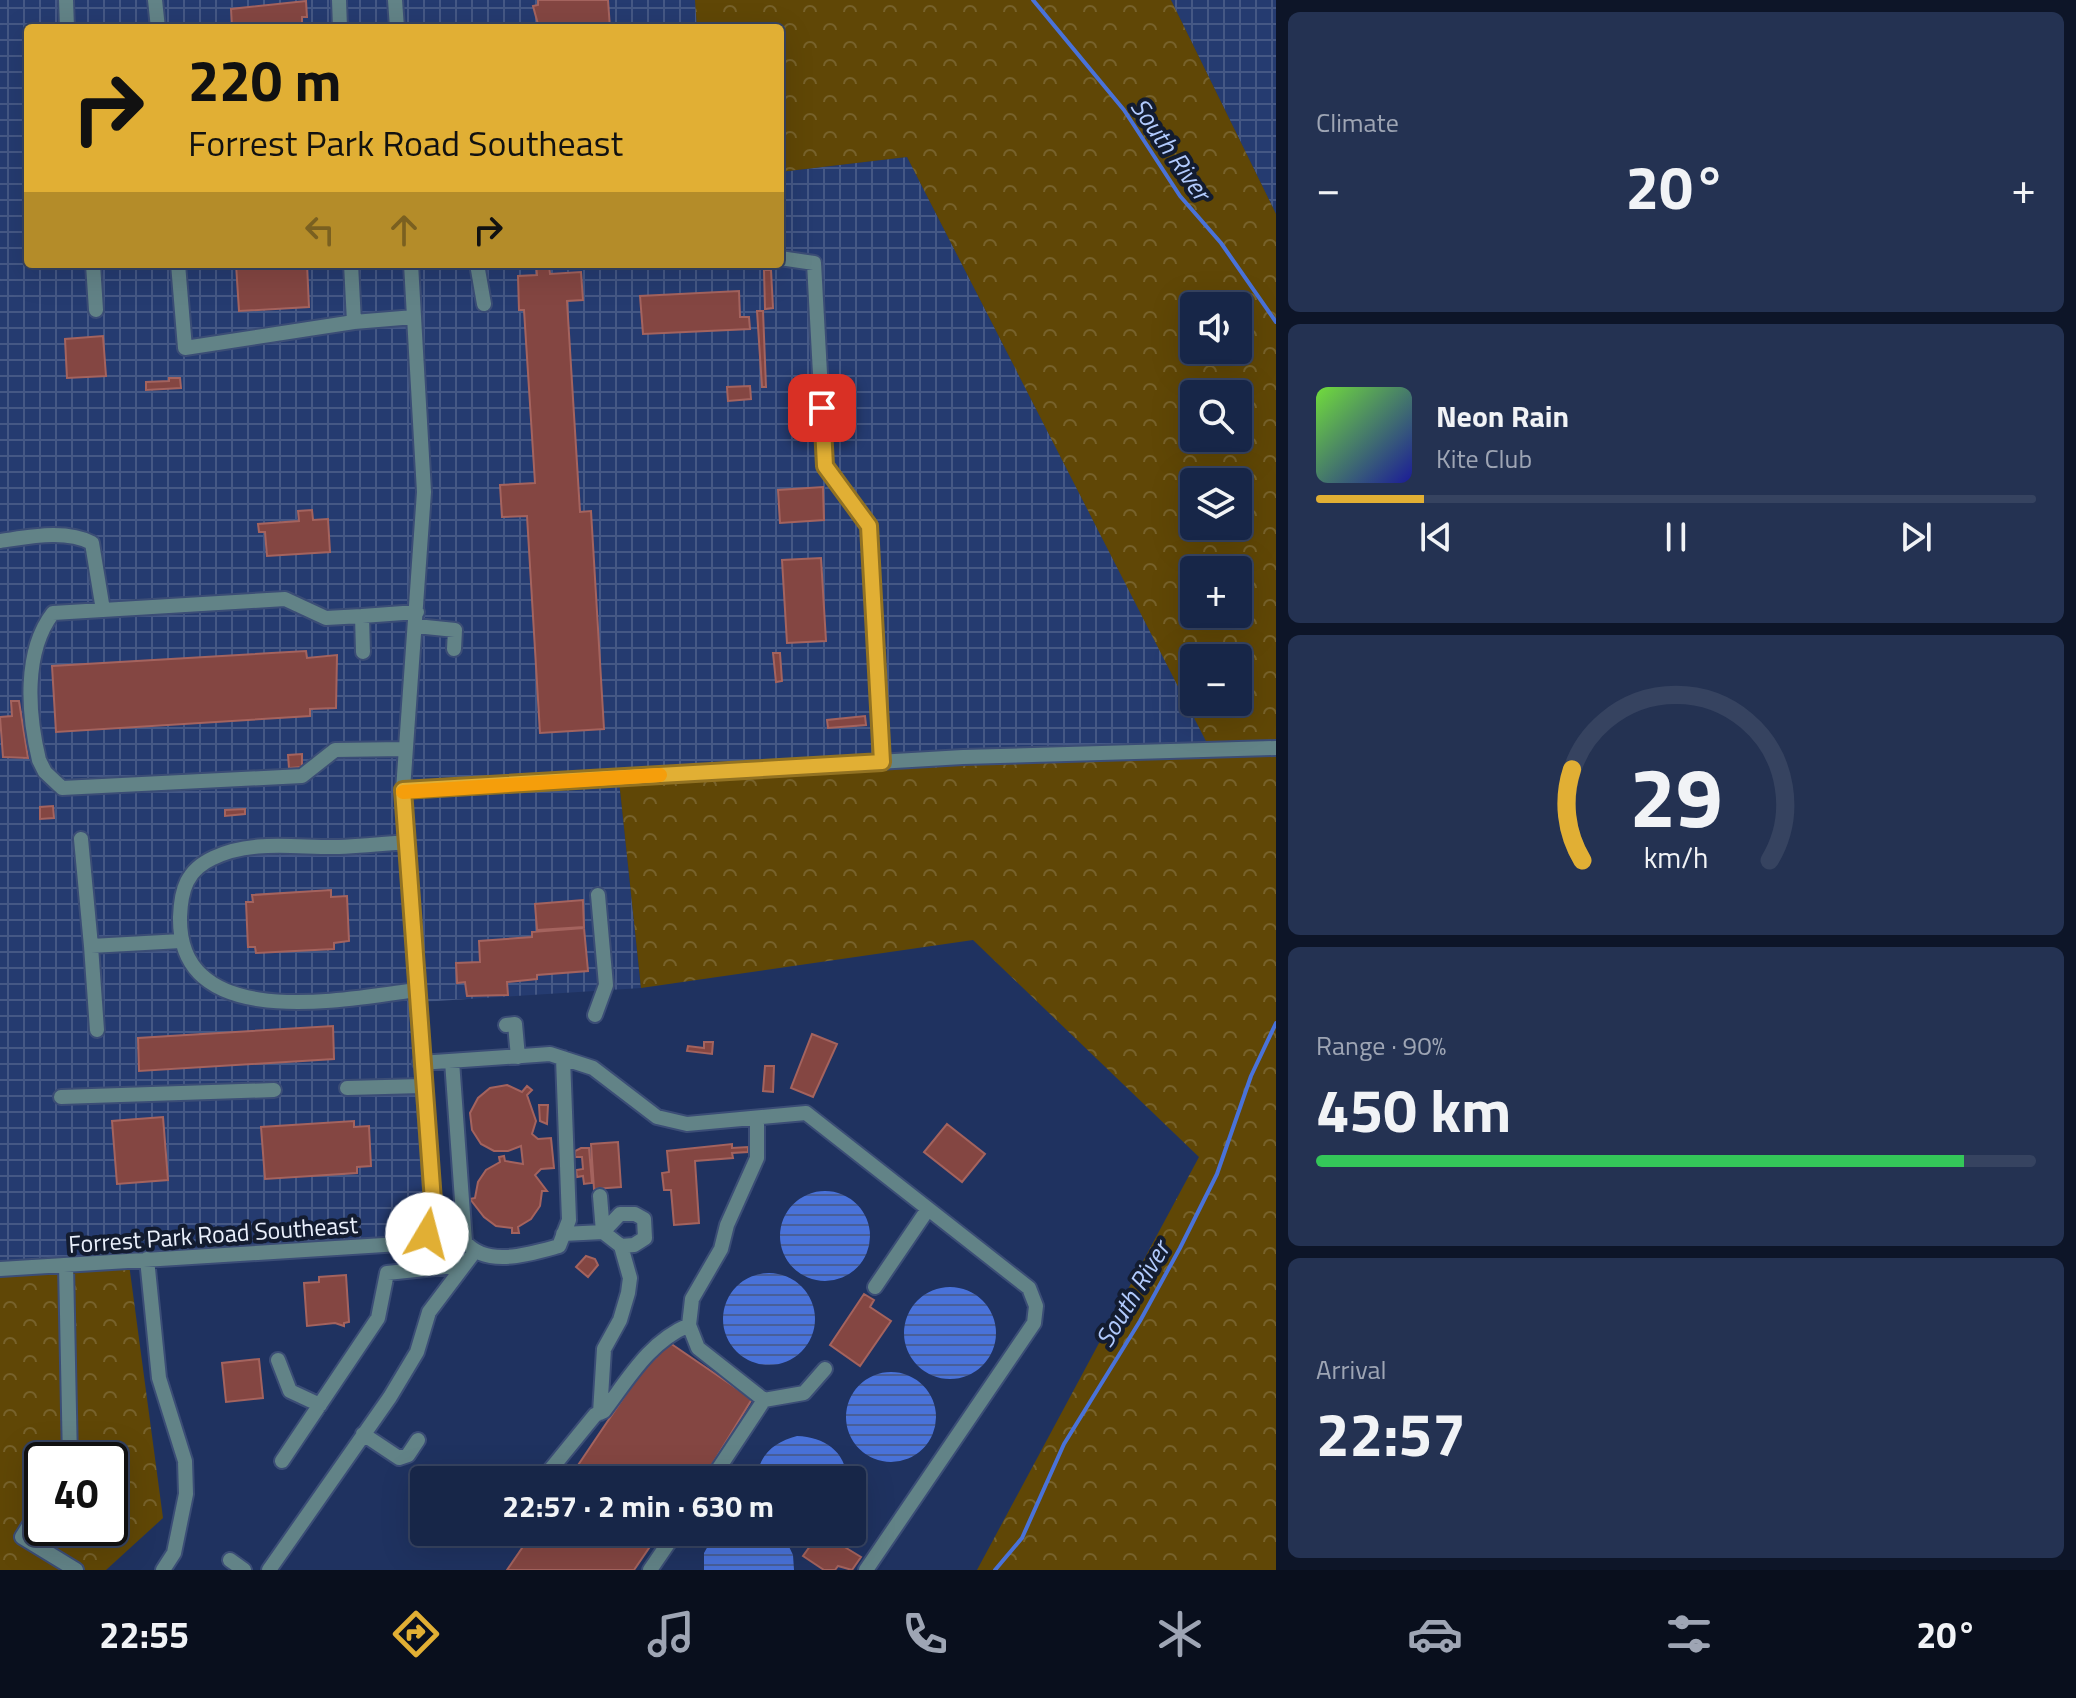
<!DOCTYPE html>
<meta charset="utf-8">
<style>
body{margin:0;font-family:"Titillium Web",sans-serif;background:#243252;color:#f1f3f6;height:100vh;display:flex;flex-direction:column;font-size:30px;white-space:nowrap}
*{box-sizing:border-box;margin:0}
p{font-size:26px;color:#9ea5b4}
.icon{flex:none;width:44px;height:44px;fill:none;stroke:currentColor;stroke-width:2;stroke-linecap:round;stroke-linejoin:round}
.map{position:relative;flex:1;overflow:hidden}
.details{display:flex;flex-direction:column;gap:12px;padding:12px;background:#0d1528;width:800px}
.details>*{flex:none}
.banner{position:absolute;left:24px;top:24px;width:760px;height:244px;border-radius:8px;box-shadow:0 8px 32px #0002,0 0 0 2px #364360;background:#e1af34;color:#111;overflow:hidden}
.fabs{position:absolute;left:1180px;top:292px;display:grid;gap:16px}
.fabs a{display:grid;place-items:center;width:72px;height:72px;border-radius:8px;background:#172648;box-shadow:0 8px 32px #0002,0 0 0 2px #364360;font-size:40px}
.speed{position:absolute;left:24px;top:1442px;display:flex;gap:16px;font-size:40px;font-weight:700;text-align:center}
.speed>*{display:grid;place-content:center;width:104px;height:104px;border-radius:50%;background:#172648;box-shadow:0 8px 32px #0002,0 0 0 2px #364360;line-height:1}
.speed .limit{border:4px solid #111;border-radius:12px;background:#fff;color:#111}
.pin{position:absolute;display:grid;place-items:center;width:68px;height:68px;color:#fff;margin:-34px;border-radius:16px;box-shadow:0 4px 12px #0006}
.me{position:absolute;width:88px;margin:-44px;rotate:8deg;stroke-linejoin:round;filter:drop-shadow(0 0 6px #0008)}
.turn{display:flex;align-items:center;gap:28px;height:168px;padding:0 32px;font-size:36px}
.turn .icon{width:104px;height:104px;stroke-width:2.5}
.turn b{display:block;font-size:56px;line-height:68px}
.lanes{display:flex;align-items:center;height:76px;padding:0 32px;background:#0003;justify-content:center;gap:40px;direction:ltr}
.lanes .off{opacity:.35}
.big{font-size:60px;font-weight:700;line-height:1.1}
.details .card{flex:1;display:flex;flex-direction:column;justify-content:center;gap:12px;min-width:0;padding:0 28px;border-radius:12px;background:#243252}
.details .dial{align-items:center;gap:0}
.dial svg{height:208px;overflow:visible;fill:none;stroke:#364360;stroke-width:7;stroke-linecap:round;text-anchor:middle}
.dial text{fill:#f1f3f6;stroke:none}
.song{display:flex;align-items:center;gap:24px}
.cover{width:96px;height:96px;border-radius:12px;background:linear-gradient(135deg,hsl(100 70% 55%),hsl(240 70% 35%))}
.played{height:8px;border-radius:4px;background:linear-gradient(90deg,#e1af34 15%,#364360 15%)}
.keys{display:flex;justify-content:space-around;direction:ltr}
.heat{display:flex;justify-content:space-between;align-items:center;font-size:44px;direction:ltr}
.charge{height:12px;border-radius:6px;background:linear-gradient(90deg,#34c759 90%,#364360 0)}
.trip{position:absolute;left:410px;top:1466px;width:456px;height:80px;border-radius:8px;background:#172648;box-shadow:0 8px 32px #0002,0 0 0 2px #364360;font-weight:700;line-height:80px;text-align:center}
.tab-bar{display:flex;height:128px;justify-content:space-around;align-items:center;background:#090f1d;color:#9ea5b4}
.tab-bar .icon{width:56px;height:56px}
.tab-bar .on{color:#e1af34}
.tab-bar b{font-size:36px;color:#f1f3f6}
main{display:flex;flex:1;min-height:0}
.map>svg:first-child{display:block}
.industrial{fill:url(#industrial-grid)}
.forest{fill:url(#forest-crowns);fill-rule:evenodd}
.water{fill:url(#water-rules)}
.lines{fill:none;stroke-linecap:round;stroke-linejoin:round}
.stream{stroke:#4972d9;stroke-width:4}
.building{fill:#844642;stroke:#a4635e;stroke-width:2}
.minor-casing{stroke:#3b4d76;stroke-width:18}
.minor{stroke:#628387;stroke-width:14}
.route-casing{stroke:#927222;stroke-width:20}
.route{stroke:#e1af34;stroke-width:14}
.slow{stroke:#f59e0b;stroke-width:14}
.labels{text-anchor:middle;dominant-baseline:central;stroke-width:8;stroke-linejoin:round;paint-order:stroke}
.street-label{font-size:24px;fill:#eaf0fc;stroke:#131c30}
.water-label{font-size:26px;font-style:italic;fill:#b1cafd;stroke:#131c30}
</style>
<main>
<div class="map">
<svg width="1276" height="1570" viewBox="0 0 1276 1570">
<defs>
<pattern id="industrial-grid" width="8" height="8" patternUnits="userSpaceOnUse" patternTransform="scale(2)"><rect width="8" height="8" fill="#253b70"/><path d="M0 4h8M4 0v8" fill="none" stroke="#455885"/></pattern>
<pattern id="forest-crowns" width="20" height="18" patternUnits="userSpaceOnUse" patternTransform="scale(2)"><rect width="20" height="18" fill="#604706"/><path d="M2 6a3 3 0 1 1 6 0M12 15a3 3 0 1 1 6 0" fill="none" stroke="#77622b"/></pattern>
<pattern id="water-rules" width="6" height="5" patternUnits="userSpaceOnUse" patternTransform="scale(2)"><rect width="6" height="5" fill="#4972d9"/><path d="M0 2.5h6" fill="none" stroke="#485f9a"/></pattern>
</defs>
<rect width="100%" height="100%" fill="#1f3260"/>
<path class="industrial" d="M0 0H695L697 28H28V264H780V172L907 157 1211 750 618 771 641 988 422 1002 439 1241 129 1264 0 1265Z
M1171 0H1276V214Z"/>
<path class="forest" d="M695 0H1171L1276 214V1570H977L1199 1157 973 940 641 988 618 771 1210 749 907 157 780 172V28H697ZM1194 306H1238V350H1194ZM1194 394H1238V438H1194ZM1194 482H1238V526H1194ZM1194 570H1238V614H1194ZM1194 658H1238V702H1194Z
M129 1264 163 1518 106 1570H0V1265ZM42 1460H110V1528H42Z"/>
<path class="water" d="M780 1236a45 45 0 1 1 90 0a45 45 0 1 1-90 0Z
M723 1319a46 46 0 1 1 92 0a46 46 0 1 1-92 0Z
M904 1333a46 46 0 1 1 92 0a46 46 0 1 1-92 0Z
M846 1417a45 45 0 1 1 90 0a45 45 0 1 1-90 0Z
M797 1436C824 1437 846 1451 847 1480H757C758 1455 774 1442 797 1436Z
M716 1532H782L793 1555 794 1570H704V1553Z"/>
<g class="lines">
<path class="stream" d="M1033 0 1124 110 1180 196 1221 243 1276 322
M995 1570 1022 1538 1064 1444 1140 1321 1180 1248 1217 1174 1251 1076 1276 1023"/>
</g>
<path class="building" d="M538 0H608L610 28H539L533 6 538 5Z
M306 1 307 17H302V28H232L231 9Z
M236 264H307L309 307 239 311Z
M536 265H549L550 274 581 272 583 300 567 301 580 512 591 511 604 729 540 733 527 516 502 517 500 485 535 483 524 310H519L518 276 537 275Z
M764 270H771L773 308 765 309Z
M739 291 740 317H749L750 329 643 334 640 296Z
M757 311H763L766 387H762Z
M103 336 106 376 67 378 65 339Z
M169 378H180L181 388 146 390V382L169 381Z
M750 386 751 399 728 401 727 387Z
M823 487 824 520 780 523 778 490Z
M312 510 313 520 328 519 330 552 267 556 265 532H259L258 524 299 521 298 511Z
M821 558 826 641 787 643 782 560Z
M306 651 307 658 337 655 336 708 310 709V716L56 732 52 666Z
M773 653H780L782 681 776 682Z
M11 701H19L28 758 3 757 0 717 12 716Z
M865 716 866 725 828 728 827 720Z
M302 754V767L289 768 288 755Z
M53 806 54 818 40 819V807Z
M245 809V814L225 816V810Z
M331 890V897L347 896 349 941 334 943V949L256 953 255 947H248L246 902H253L252 895Z
M583 900 584 927 537 930 535 904Z
M584 928 588 971 537 975V979L507 982 508 995 467 996 465 982 457 983 456 963 480 962 479 941 532 937V932Z
M333 1026 334 1059 139 1071 138 1038Z
M812 1034 837 1044 813 1097 791 1088Z
M704 1042H713L712 1054 687 1051 688 1046 704 1048Z
M765 1066H774L773 1092 763 1091Z
M507 1085 522 1092 527 1086 532 1090 527 1095 536 1121 532 1134 538 1139 551 1138 554 1168 541 1169 535 1175 547 1191H542L540 1206 531 1219 518 1227 519 1233H512V1228L496 1226 484 1217 470 1199 475 1198 478 1182 486 1170 500 1162 499 1157 504 1156 505 1161 523 1164 521 1146 508 1151H494L481 1144 472 1130 470 1113 478 1098 490 1088Z
M539 1105H548L547 1124 540 1121Z
M163 1117 168 1180 117 1184 112 1121Z
M354 1121V1127L369 1126 371 1166 357 1167V1173L265 1179 261 1127Z
M947 1124 985 1154 962 1182 924 1152Z
M618 1142 621 1187 594 1189 591 1144Z
M732 1144V1148L748 1147V1152L732 1153 733 1158 695 1161 699 1223 674 1225 671 1190H664L662 1173 669 1172 667 1151Z
M581 1148H589L592 1183 584 1184 583 1176 577 1177 576 1170 583 1169 582 1157H575V1151Z
M586 1256 595 1259 598 1265 588 1277 576 1267Z
M346 1275 349 1322 344 1323V1326L335 1323 307 1326 304 1283 319 1282V1277Z
M864 1294 874 1300 870 1307 891 1321 860 1366 830 1345Z
M667 1341 752 1399 713 1463 699 1480H568L653 1354 656 1357Z
M259 1359 263 1398 226 1402 222 1363Z
M533 1532H660L634 1570H507Z
M820 1532 861 1557 852 1570 838 1566 835 1570H824L803 1556Z"/>
<g class="lines">
<g class="minor-casing">
<path id="minor" d="M66 0 67 28
M155 0 158 28
M339 0 340 28
M395 0 397 28
M780 258 814 263 825 466 869 526 882 762
M93 264 96 310
M178 264 185 348 354 322 414 317
M351 264 354 322
M477 264 484 304
M0 541C29 537 65 529 92 543L103 610
M362 616 326 618 285 599 53 613C23 652 28 714 39 760L45 772 62 788 302 776 335 750 405 749
M416 626 455 630 454 649
M363 652 362 616 417 612
M403 790 963 757 1276 748
M81 839 91 946 181 941
M406 842C384 844 362 846 339 847 298 848 251 839 213 858 187 870 181 889 180 917 178 1033 342 1000 416 990
M91 946 97 1030
M595 1015 606 985 598 895
M506 1025 515 1024 518 1057
M452 1061 465 1242C487 1268 530 1254 559 1246L569 1220 563 1058
M420 1063 550 1054 593 1068 657 1117 687 1124 806 1113 1029 1288 1036 1306 1034 1323 866 1570
M347 1088 422 1086
M61 1097 274 1090
M757 1118V1158L727 1225 721 1249 692 1299 689 1325 698 1348 764 1400 804 1393 825 1369
M620 1214H635L644 1219 645 1238 634 1245 621 1246 603 1232Z
M563 1234 603 1232 600 1196
M147 1259 159 1378 185 1461 186 1494 174 1553 163 1570
M66 1265 70 1460
M0 1269 400 1244C418 1242 425 1237 433 1221L403 790 424 492 411 264
M875 1287 928 1209
M278 1360 290 1391 320 1405
M600 1413 604 1349 620 1320 628 1293 630 1278 621 1246
M363 1434 399 1458 408 1455 418 1440
M282 1461 378 1318 387 1273 464 1265
M542 1480 595 1415 604 1411C629 1378 649 1342 689 1325
M711 1480 764 1400
M42 1505 22 1537 76 1570
M230 1560 244 1570
M269 1570 390 1397 417 1352 429 1312 475 1251
M650 1570 676 1532"/>
</g>
<use href="#minor" class="minor"/>
</g>
<g class="lines">
<g class="route-casing">
<path id="route" d="M427 1234 433 1221V1201L403 790 882 762 869 526 825 466 822 408"/>
</g>
<use href="#route" class="route"/>
<path class="slow" d="M403 792 660 775"/>
</g>
<g class="labels">
<g class="street-label">
<text transform="translate(213 1234) rotate(-4)">Forrest Park Road Southeast</text>
</g>
<g class="water-label">
<text transform="translate(1171 149) rotate(55)">South River</text>
<text transform="translate(1132 1294) rotate(-59)">South River</text>
</g>
</g>
</svg>
<div class="fabs">
<a><svg class="icon" aria-label="sound" viewBox="0 0 24 24"><path d="M4 9h4l5-4v14l-5-4H4zM17 9q2 3 0 6"/></svg></a>
<a><svg class="icon" aria-label="search" viewBox="0 0 24 24"><circle cx="10" cy="10" r="6"/><path d="M15 15l6 6"/></svg></a>
<a><svg class="icon" aria-label="layers" viewBox="0 0 24 24"><path d="M12 4l9 5-9 5-9-5zM3 14l9 5 9-5"/></svg></a>
<a>+</a>
<a>−</a>
</div>
<div class="speed"><div class="limit">40</div></div>
<div class="pin" style="left:822px;top:408px;background:#d93025"><svg class="icon" aria-label="arrive" viewBox="0 0 24 24"><path d="M6 21V4h12l-3 4 3 4H6"/></svg></div>
<svg class="me" style="left:427px;top:1234px" viewBox="-20 -20 40 40"><circle r="19" fill="#fff"/><path d="M0-13L10 11 0 6-10 11z" fill="#e1af34"/></svg>
<div class="trip">22:57 · 2 min · 630 m</div>
<div class="banner">
<div class="turn"><svg class="icon" aria-label="right" viewBox="0 0 24 24"><path d="M7 20v-9h11M14 6l5 5-5 5"/></svg><div><b>220 m</b>Forrest Park Road Southeast</div></div>
<div class="lanes"><svg class="icon off" aria-label="left" viewBox="0 0 24 24"><path d="M17 20v-9H6M10 6l-5 5 5 5"/></svg><svg class="icon off" aria-label="ahead" viewBox="0 0 24 24"><path d="M12 20V5M6 11l6-6 6 6"/></svg><svg class="icon" aria-label="right" viewBox="0 0 24 24"><path d="M7 20v-9h11M14 6l5 5-5 5"/></svg></div>
</div>
</div>
<section class="details">
<div class="card"><p>Climate</p>
<div class="heat"><a>−</a><b class="big">20°</b><a>+</a></div>
</div>
<div class="card">
<div class="song"><i class="cover"></i><div><b>Neon Rain</b><p>Kite Club</p></div></div>
<div class="played"></div>
<div class="keys"><svg class="icon" aria-label="previous" viewBox="0 0 24 24"><path d="M18 5L8 12l10 7zM5 5v14"/></svg><svg class="icon" aria-label="pause" viewBox="0 0 24 24"><path d="M8 5v14M16 5v14"/></svg><svg class="icon" aria-label="next" viewBox="0 0 24 24"><path d="M6 5l10 7-10 7zM19 5v14"/></svg></div>
</div>
<div class="card dial"><svg viewBox="0 0 100 80">
<path d="M14 69A42 42 0 1 1 86 69"/>
<path d="M14 69A42 42 0 0 1 10 34" stroke="#e1af34"/>
<text x="50" y="56" font-size="32" font-weight="700">29</text>
<text x="50" y="72" font-size="11">km/h</text>
</svg></div>
<div class="card"><p>Range · 90%</p><b class="big">450 km</b><div class="charge"></div></div>
<div class="card"><p>Arrival</p><b class="big">22:57</b></div>
</section>
</main>
<nav class="tab-bar">
<b>22:55</b>
<svg class="icon on" aria-label="directions" viewBox="0 0 24 24"><path d="M12 3l9 9-9 9-9-9zM9 14v-3h6M13 9l2 2-2 2"/></svg>
<svg class="icon" aria-label="music" viewBox="0 0 24 24"><path d="M9 18V5l10-2v13"/><circle cx="6" cy="18" r="3"/><circle cx="16" cy="16" r="3"/></svg>
<svg class="icon" aria-label="phone" viewBox="0 0 24 24"><path d="M5 4h4l2 5-3 2q2 4 5 5l2-3 5 2v4C11 20 4 13 5 4z"/></svg>
<svg class="icon" aria-label="climate" viewBox="0 0 24 24"><path d="M12 3v18M4 7l16 10M4 17L20 7"/></svg>
<svg class="icon" aria-label="car" viewBox="0 0 24 24"><path d="M5 17H2v-5l4-1 3-4h7l3 4 3 1v5h-3M9 17h6M6 11h13"/><circle cx="7" cy="17" r="2"/><circle cx="17" cy="17" r="2"/></svg>
<svg class="icon" aria-label="filters" viewBox="0 0 24 24"><path d="M4 7h16M4 17h16"/><circle cx="9" cy="7" r="2"/><circle cx="15" cy="17" r="2"/></svg>
<b>20°</b>
</nav>
